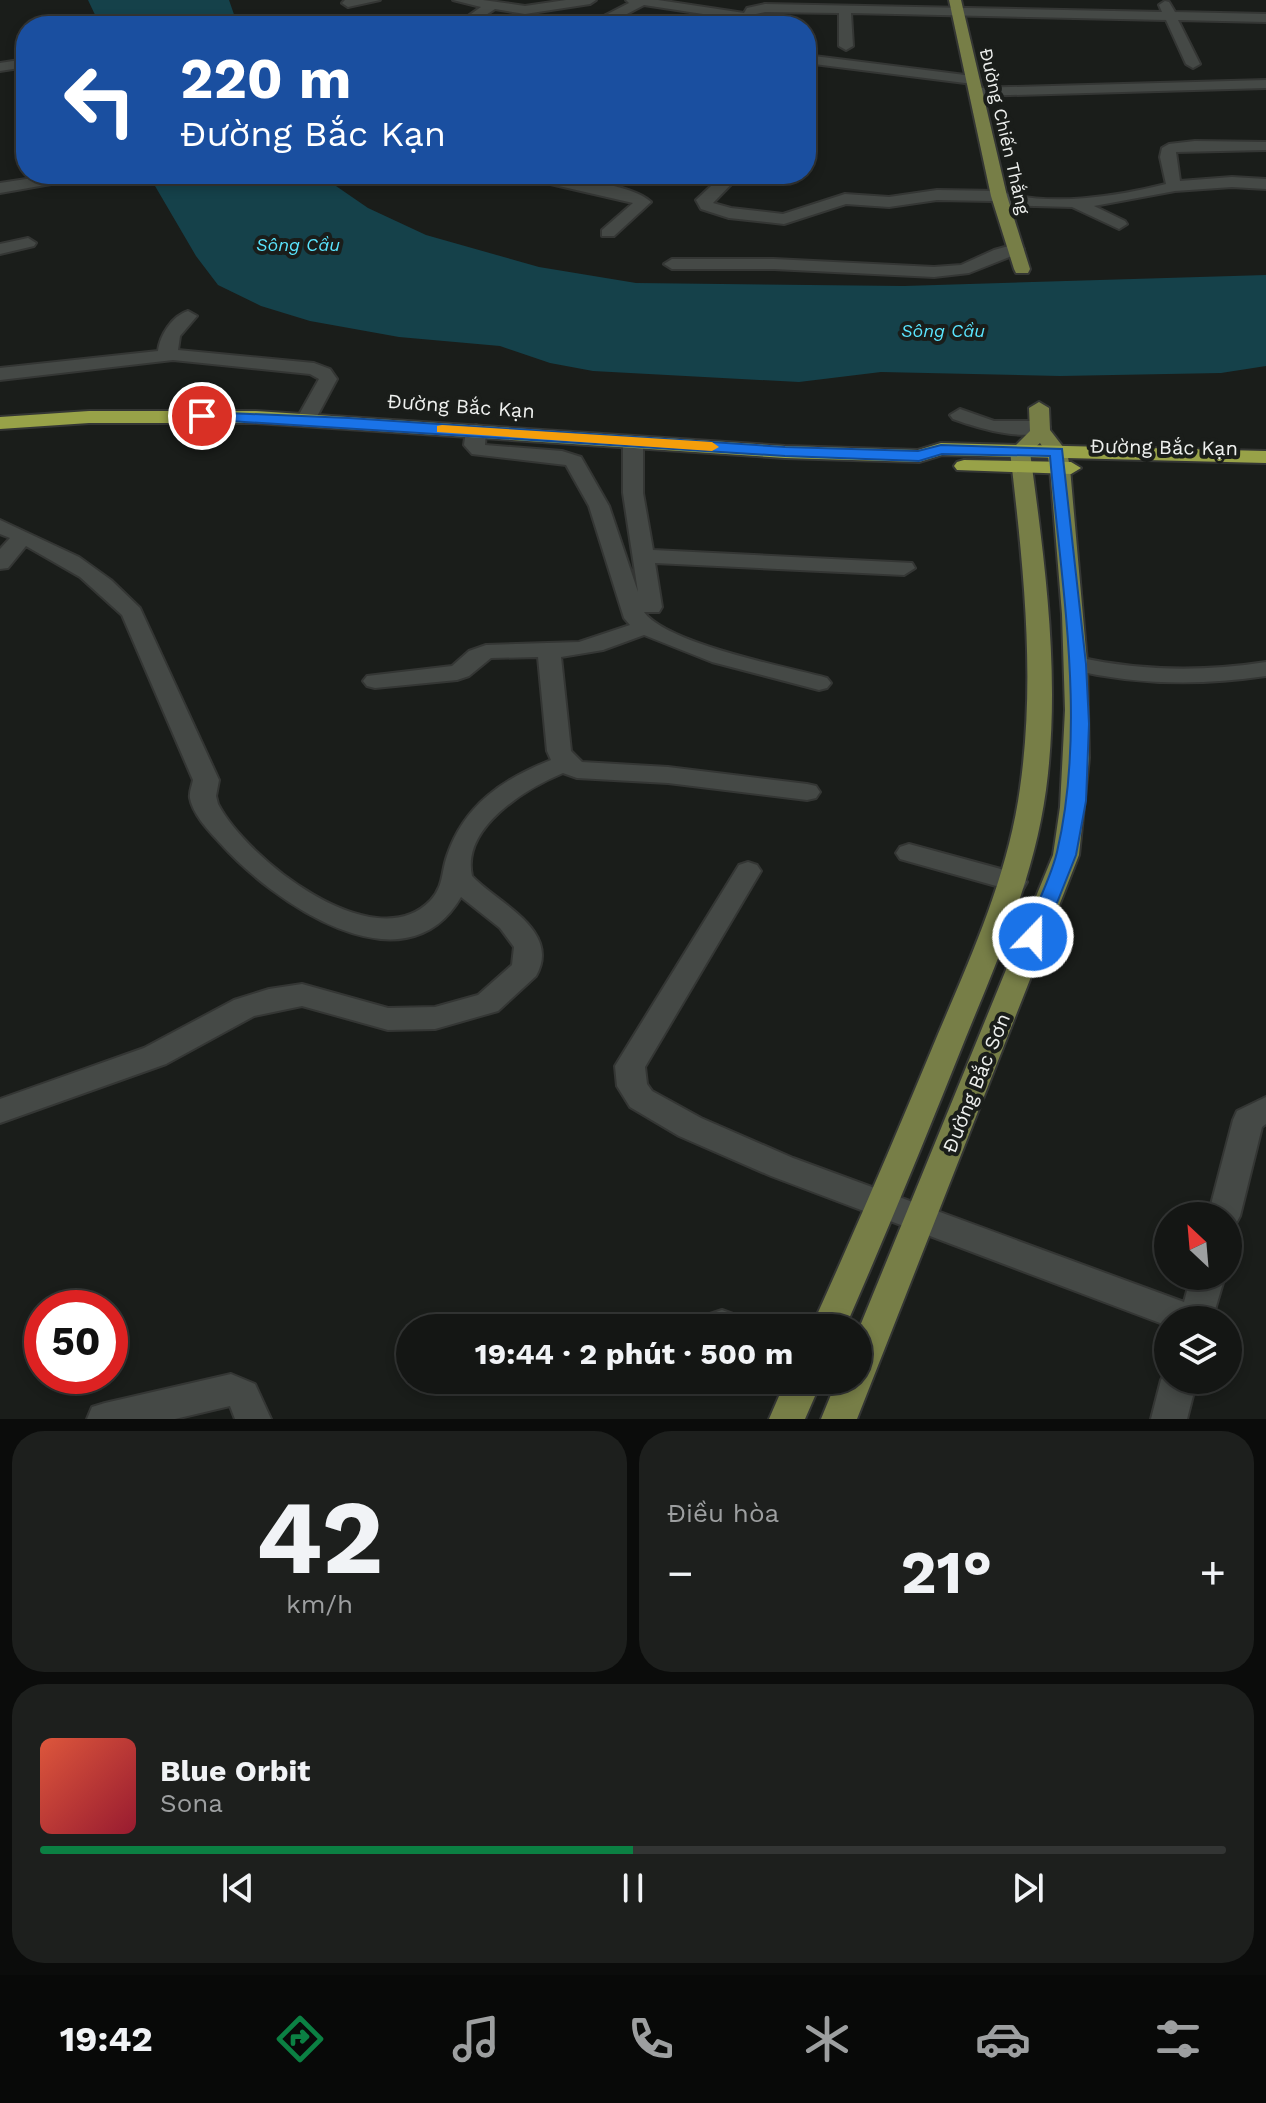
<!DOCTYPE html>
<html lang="vi">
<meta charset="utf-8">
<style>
body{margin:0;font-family:"Work Sans",sans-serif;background:#1d1f1d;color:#f1f3f6;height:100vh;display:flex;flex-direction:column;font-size:30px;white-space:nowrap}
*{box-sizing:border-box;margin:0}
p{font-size:26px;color:#9d9fa0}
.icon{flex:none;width:44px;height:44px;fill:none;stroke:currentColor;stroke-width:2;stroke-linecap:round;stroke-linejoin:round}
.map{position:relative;height:1419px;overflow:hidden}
.drawer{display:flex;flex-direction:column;gap:12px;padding:12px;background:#0b0c0b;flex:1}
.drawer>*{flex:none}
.banner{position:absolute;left:16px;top:16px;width:800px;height:168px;border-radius:32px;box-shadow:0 4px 12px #0003,0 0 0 2px #333534;background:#1a4fa0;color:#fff;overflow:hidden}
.needle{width:52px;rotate:334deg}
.fabs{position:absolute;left:1154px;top:1202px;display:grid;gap:16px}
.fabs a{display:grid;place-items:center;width:88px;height:88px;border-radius:50%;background:#141614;box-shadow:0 4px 12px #0003,0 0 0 2px #333534;font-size:40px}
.speed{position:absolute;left:24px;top:1290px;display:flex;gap:16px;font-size:40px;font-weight:700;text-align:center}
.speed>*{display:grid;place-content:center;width:104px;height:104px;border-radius:50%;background:#141614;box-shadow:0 4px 12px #0003,0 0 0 2px #333534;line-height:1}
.speed .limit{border:12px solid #d22;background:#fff;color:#111}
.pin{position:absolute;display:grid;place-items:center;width:68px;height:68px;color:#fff;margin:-34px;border:4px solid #fff;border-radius:50%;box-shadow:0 2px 8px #0007}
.me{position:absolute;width:88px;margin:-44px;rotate:22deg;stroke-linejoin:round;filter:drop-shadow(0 0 6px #0008)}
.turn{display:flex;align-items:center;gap:28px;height:168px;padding:0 32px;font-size:36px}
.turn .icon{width:104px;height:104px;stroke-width:2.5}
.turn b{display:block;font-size:56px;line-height:68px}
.big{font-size:60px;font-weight:700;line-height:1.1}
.drawer .tile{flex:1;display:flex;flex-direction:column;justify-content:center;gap:12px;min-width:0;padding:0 28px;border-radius:32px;background:#1d1f1d}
.drawer .dial{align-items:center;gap:0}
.dial b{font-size:104px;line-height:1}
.song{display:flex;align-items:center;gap:24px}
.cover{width:96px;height:96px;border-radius:12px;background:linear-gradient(135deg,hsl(10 70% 55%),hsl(350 70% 35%))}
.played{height:8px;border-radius:4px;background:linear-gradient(90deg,#0b8043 50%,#333534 50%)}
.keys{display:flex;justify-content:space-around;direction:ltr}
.heat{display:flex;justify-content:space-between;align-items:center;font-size:44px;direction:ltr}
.drawer .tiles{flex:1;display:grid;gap:12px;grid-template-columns:1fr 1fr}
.tile:last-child{grid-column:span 2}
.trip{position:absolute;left:396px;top:1314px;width:476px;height:80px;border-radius:40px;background:#141614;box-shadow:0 4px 12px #0003,0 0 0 2px #333534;font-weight:700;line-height:80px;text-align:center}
.tab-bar{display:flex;height:128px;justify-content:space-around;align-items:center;background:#080908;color:#9d9fa0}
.tab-bar .icon{width:56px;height:56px}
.tab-bar .active{color:#0b8043}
.tab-bar b{font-size:36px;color:#f1f3f6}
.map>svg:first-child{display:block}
.water{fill:#15414a}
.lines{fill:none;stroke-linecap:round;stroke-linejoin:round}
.minor-casing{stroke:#343634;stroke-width:4}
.major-casing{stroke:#343634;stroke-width:4}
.highway-casing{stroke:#343634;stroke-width:4}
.minor{fill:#454946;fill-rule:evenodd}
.major{fill:#777e47;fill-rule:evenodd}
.highway{fill:#98a248;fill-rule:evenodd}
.route{fill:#1a73e8;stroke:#114b97;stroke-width:2}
.slow{fill:#f59e0b}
.labels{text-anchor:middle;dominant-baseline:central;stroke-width:8;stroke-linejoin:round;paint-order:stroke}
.far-street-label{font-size:18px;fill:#eef0ee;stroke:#1a1d1a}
.far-water-label{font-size:18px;font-style:italic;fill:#5ae5fe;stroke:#1a1d1a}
.street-label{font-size:20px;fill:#eef0ee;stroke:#1a1d1a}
</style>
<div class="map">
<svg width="1266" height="1419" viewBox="0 0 1266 1419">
<rect width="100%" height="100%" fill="#1a1d1a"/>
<path class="water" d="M88 0H229L238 26H95L97 19Z
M148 174H325L336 186 368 208 426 235 539 267 636 283 904 286 1266 275V366L1221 373 1060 376 881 372 799 382 593 371 550 363 500 346 399 337 310 321 261 306 218 285 196 256Z"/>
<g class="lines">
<g class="minor-casing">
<path id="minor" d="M345 0H380L348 7 342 3Z
M453 0H483L525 6 566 0H596L590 4 525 14 495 9 469 26H454L481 7Z
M626 0H658L744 13 747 8 765 4 1162 12 1159 5 1165 1 1169 2 1175 12 1266 14V22L1178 20 1200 64 1193 68 1186 64 1166 20 851 13 853 46 846 50 839 46V13L765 12 756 14 749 21 644 5 608 24H600V18L629 3Z
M806 55 973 76 980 80 973 84 806 63Z
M26 59V67L0 71V63Z
M1266 80V88L976 96 969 92 976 88Z
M1195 141 1266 142V150L1176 152 1180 181 1232 177 1266 179V189L1232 187 1175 191 1094 206 1125 221 1127 224 1119 229 1072 207 1000 205 993 201 937 200 889 207 846 204 784 224 729 218 701 209 696 200 724 174H741L713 203 731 208 783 214 845 194 889 197 937 190 999 191C1048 207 1115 197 1166 184L1160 157 1162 148 1169 144Z
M517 174C546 174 631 182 651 202L614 236H602V230L633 203 520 177Z
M46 176 51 178V184L0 193V183Z
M28 238 36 243 34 246 0 254V244Z
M1016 244 1022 246 1024 249 1022 252 969 273 934 277 774 269H672L664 264 672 259H774L934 267 961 265 994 250Z
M188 311 197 316 180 336 178 350 314 363 330 369 337 379 313 424H299L296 420 319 379 310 374 173 360 0 380V368L158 351C160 335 172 316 188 311Z
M960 409 994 421H1040L1050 427C1031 445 975 427 953 419L950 415Z
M476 425 486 431 485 445 562 451 581 457 609 506 638 592 623 493V442L633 436 643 442V493L653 550 912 563 915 568 904 575 655 563 662 607 659 612H644C667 644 787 667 827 678L831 683 827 688 819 690 712 662 644 635 603 650 561 657 571 751 582 762 668 767 807 784 816 786 820 792 816 798 807 800 668 783 577 778 563 773C527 788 461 827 472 876 497 903 562 930 536 976L498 1011 435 1029 388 1030 302 1006 254 1016 166 1064 0 1123V1099L144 1048 234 1000 269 989 302 984 388 1008 435 1007 478 995 512 965 514 947 500 928 461 897C404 995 271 900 221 844 210 832 193 815 190 798 189 792 192 786 193 780L122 615 80 577 26 546 8 568 0 569V549L10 538 0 534V520L79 557 111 580 140 608 219 780 216 796 218 804C246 858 373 959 430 901 444 886 441 873 447 856 464 805 503 779 551 760L547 751 538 657 491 658 469 676 457 680 375 688 367 686 363 681 367 676 452 666 469 651 486 645 579 642 630 625 624 618 589 506 566 465 472 454 464 445 466 431Z
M1077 657C1141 671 1201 672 1266 662V676C1199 686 1135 685 1069 669L1065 664 1069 659Z
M909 844 1023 875 1027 882 1023 889 1014 891 900 859 896 853 900 847Z
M748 862 757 865 761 871 645 1067 647 1084 652 1091 701 1118 793 1158 1184 1302 1191 1276H1225L1212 1320H1168V1326L771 1176 679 1136 630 1107 617 1086 615 1066 739 865Z
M1266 1097V1124L1262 1127 1240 1216 1235 1225 1228 1228V1216H1208L1233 1120 1237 1111Z
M722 1310 741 1317 746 1328H706L710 1314Z
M1168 1368V1380H1197L1187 1419H1151L1161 1380Z
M231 1374 255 1384 271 1419H235L230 1406 175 1419H87L92 1407 105 1403Z"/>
</g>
<g class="major-casing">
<path id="major" d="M949 0H961L1007 196 1030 269 1028 273H1016L1014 269 991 196Z
M1039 402 1049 408 1050 430 1067 452 1070 468 1087 662 1089 758 1079 855 857 1419H821L837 1380H858V1331L1053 855 1060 807 1065 710 1062 614 1050 468 1047 453 1040 443 1030 452C1045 564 1061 678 1046 790 1034 878 999 956 966 1037 927 1135 887 1232 845 1328H811C855 1231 897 1133 938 1034 972 954 1008 875 1020 788 1036 676 1023 563 1010 451L1030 431 1029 408Z
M786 1380H822L805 1419H769Z"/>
</g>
<g class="highway-casing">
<path id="highway" d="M89 411H256L785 446 918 450 941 443 1266 451V463L942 455 919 462 785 458 256 423H89L0 429V417Z
M964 460 1071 462 1081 468 1071 474 957 470 954 466 957 462Z"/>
</g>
<use href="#minor" class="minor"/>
<use href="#major" class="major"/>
<use href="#highway" class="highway"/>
</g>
<path class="route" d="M202 412 349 418 785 447 918 451 941 445 1062 449 1086 664 1089 724 1086 801 1076 855 1041 943H1026L1023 937C1034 910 1050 881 1057 852 1087 724 1061 585 1050 456L942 454 919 461 785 456 197 419 195 416Z"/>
<path class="slow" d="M442 425 712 442 719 447 712 451 437 432V426Z"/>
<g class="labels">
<g class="far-street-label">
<text transform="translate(1005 131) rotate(77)">Đường Chiến Thắng</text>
</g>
<g class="far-water-label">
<text x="298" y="244">Sông Cầu</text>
<text x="943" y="330">Sông Cầu</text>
</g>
<g class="street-label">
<text transform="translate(461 406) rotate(4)">Đường Bắc Kạn</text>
<text transform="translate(1164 447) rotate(1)">Đường Bắc Kạn</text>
<text transform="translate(976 1083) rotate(-68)">Đường Bắc Sơn</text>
</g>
</g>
</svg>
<div class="fabs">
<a><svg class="needle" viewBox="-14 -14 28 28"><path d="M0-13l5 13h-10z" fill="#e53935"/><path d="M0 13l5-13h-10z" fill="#9d9fa0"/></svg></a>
<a><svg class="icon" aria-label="layers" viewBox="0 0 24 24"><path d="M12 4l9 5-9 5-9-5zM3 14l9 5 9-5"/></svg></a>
</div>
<div class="speed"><div class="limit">50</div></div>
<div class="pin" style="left:202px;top:416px;background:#d93025"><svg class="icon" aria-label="arrive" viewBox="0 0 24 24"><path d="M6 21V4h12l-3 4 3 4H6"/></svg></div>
<svg class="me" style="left:1033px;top:937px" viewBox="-20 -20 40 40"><circle r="17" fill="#1a73e8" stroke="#fff" stroke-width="3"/><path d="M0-11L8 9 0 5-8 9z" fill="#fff"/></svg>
<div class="trip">19:44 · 2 phút · 500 m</div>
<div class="banner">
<div class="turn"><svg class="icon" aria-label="left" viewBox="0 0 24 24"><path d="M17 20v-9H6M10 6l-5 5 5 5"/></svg><div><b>220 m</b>Đường Bắc Kạn</div></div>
</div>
</div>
<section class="drawer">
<div class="tiles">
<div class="tile dial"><b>42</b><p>km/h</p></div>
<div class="tile"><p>Điều hòa</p>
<div class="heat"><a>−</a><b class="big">21°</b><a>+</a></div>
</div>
<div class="tile">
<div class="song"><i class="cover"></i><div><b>Blue Orbit</b><p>Sona</p></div></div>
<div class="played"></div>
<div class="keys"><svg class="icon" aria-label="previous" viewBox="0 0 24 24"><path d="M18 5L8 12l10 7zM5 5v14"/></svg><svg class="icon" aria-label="pause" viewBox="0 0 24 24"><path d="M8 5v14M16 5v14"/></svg><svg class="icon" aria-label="next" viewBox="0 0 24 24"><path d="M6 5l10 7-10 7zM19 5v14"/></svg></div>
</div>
</div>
</section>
<nav class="tab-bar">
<b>19:42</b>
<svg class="icon active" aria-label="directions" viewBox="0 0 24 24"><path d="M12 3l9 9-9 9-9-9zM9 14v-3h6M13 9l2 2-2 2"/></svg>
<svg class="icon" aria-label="music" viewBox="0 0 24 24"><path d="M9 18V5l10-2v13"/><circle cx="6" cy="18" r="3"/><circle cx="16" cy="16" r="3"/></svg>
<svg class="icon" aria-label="phone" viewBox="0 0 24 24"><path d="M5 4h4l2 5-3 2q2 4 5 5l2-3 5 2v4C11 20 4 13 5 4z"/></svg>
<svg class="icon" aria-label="climate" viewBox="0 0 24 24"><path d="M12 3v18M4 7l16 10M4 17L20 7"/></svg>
<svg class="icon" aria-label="car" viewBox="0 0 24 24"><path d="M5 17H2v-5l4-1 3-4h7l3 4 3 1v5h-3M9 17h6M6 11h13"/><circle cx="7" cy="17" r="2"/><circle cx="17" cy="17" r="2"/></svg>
<svg class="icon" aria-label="filters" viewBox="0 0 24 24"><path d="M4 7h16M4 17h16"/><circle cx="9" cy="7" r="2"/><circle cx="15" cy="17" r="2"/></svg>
</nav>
